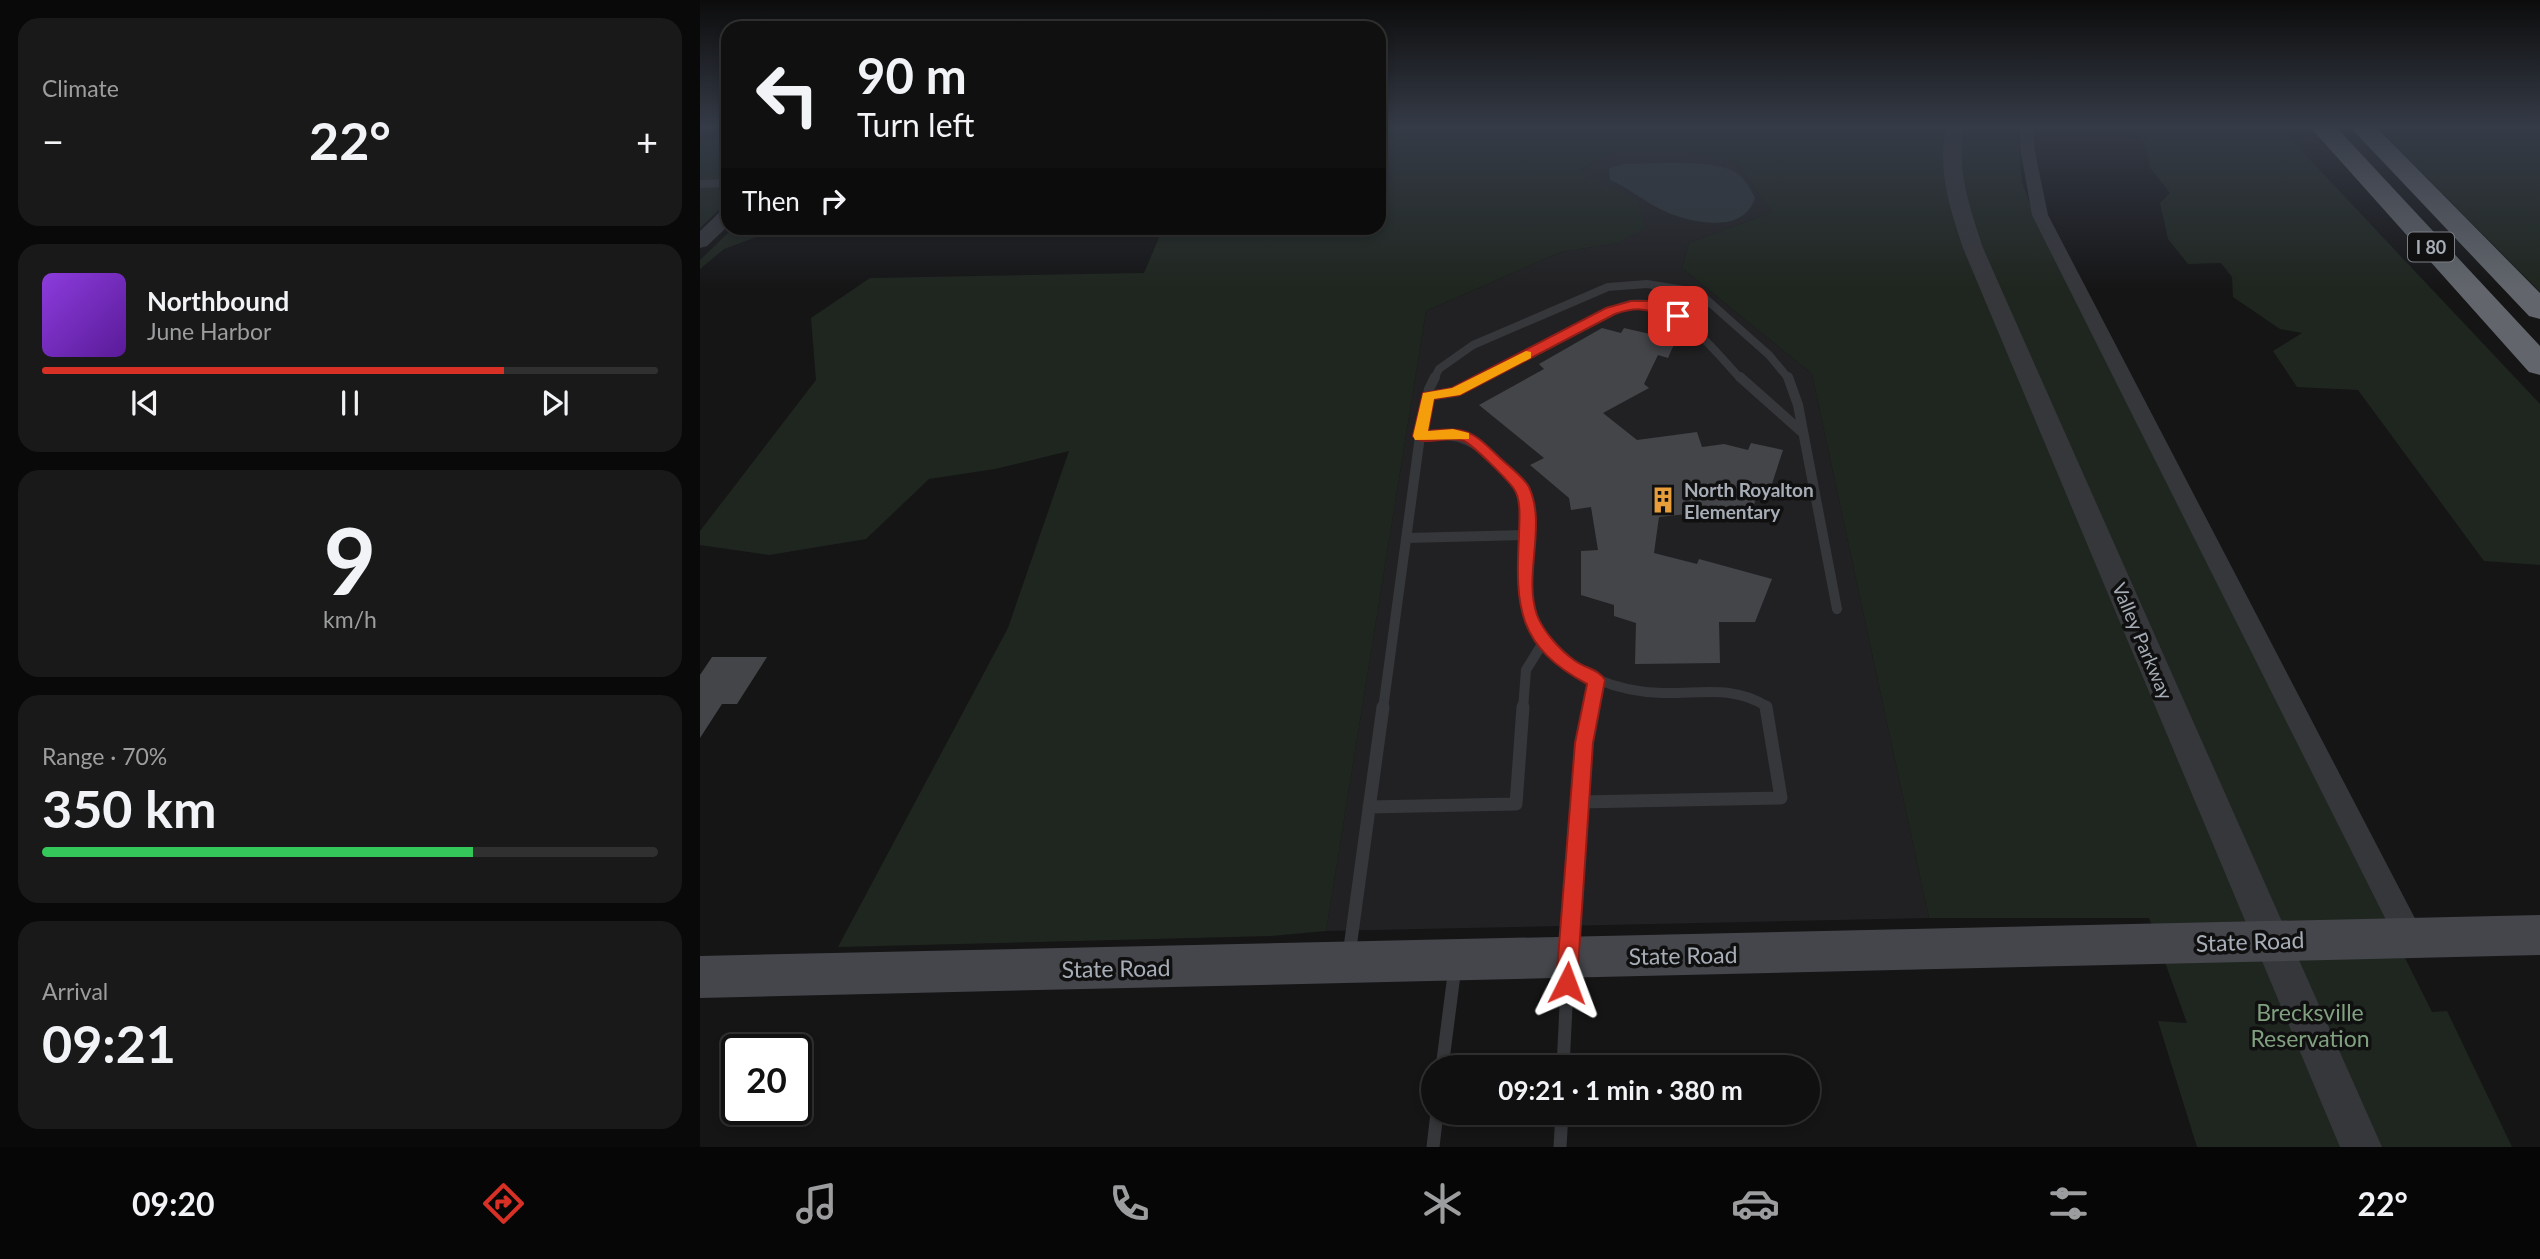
<!DOCTYPE html>
<meta charset="utf-8">
<style>
body{margin:0;font-family:Lato,sans-serif;background:#191919;color:#f1f3f6;height:100vh;display:flex;flex-direction:column;font-size:26px;white-space:nowrap}
*{box-sizing:border-box;margin:0}
p{font-size:23px;color:#9c9d9f}
.icon{flex:none;width:38px;height:38px;fill:none;stroke:currentColor;stroke-width:2;stroke-linecap:round;stroke-linejoin:round}
.map{position:relative;flex:1;overflow:hidden}
.panel{display:flex;flex-direction:column;gap:18px;padding:18px;background:#090909;width:700px}
.panel>*{flex:none}
.guide{position:absolute;left:21px;top:21px;width:665px;height:214px;border-radius:21px;box-shadow:0 4px 10px #0003,0 0 0 2px #303030;background:#101010;color:#f1f3f6;overflow:hidden}
.speed{position:absolute;left:21px;top:1034px;display:flex;gap:14px;font-size:35px;font-weight:700;text-align:center}
.speed>*{display:grid;place-content:center;width:91px;height:91px;border-radius:50%;background:#101010;box-shadow:0 4px 10px #0003,0 0 0 2px #303030;line-height:1}
.speed .limit{border:4px solid #111;border-radius:10px;background:#fff;color:#111}
.pin{position:absolute;display:grid;place-items:center;width:60px;height:60px;color:#fff;margin:-30px;border-radius:14px;box-shadow:0 4px 10px #0006}
.me{position:absolute;width:77px;margin:-38px;rotate:3deg;stroke-linejoin:round;filter:drop-shadow(0 0 5px #0008)}
.turn{display:flex;align-items:center;gap:24px;height:147px;padding:0 21px;font-size:32px}
.turn .icon{width:91px;height:91px;stroke-width:2.5}
.turn b{display:block;font-size:49px;line-height:60px}
.then{display:flex;align-items:center;height:66px;padding:0 21px;background:#0003;gap:14px;font-size:26px}
.big{font-size:52px;font-weight:700;line-height:1.1}
.panel .card{flex:1;display:flex;flex-direction:column;justify-content:center;gap:10px;min-width:0;padding:0 24px;border-radius:21px;background:#191919}
.panel .dial{align-items:center;gap:0}
.dial b{font-size:91px;line-height:1}
.song{display:flex;align-items:center;gap:21px}
.cover{width:84px;height:84px;border-radius:10px;background:linear-gradient(135deg,hsl(270 70% 55%),hsl(270 70% 35%))}
.played{height:7px;border-radius:4px;background:linear-gradient(90deg,#d93025 75%,#303030 75%)}
.keys{display:flex;justify-content:space-around;direction:ltr}
.heat{display:flex;justify-content:space-between;align-items:center;font-size:38px;direction:ltr}
.charge{height:10px;border-radius:5px;background:linear-gradient(90deg,#34c759 70%,#303030 0)}
.trip{position:absolute;left:721px;top:1055px;width:399px;height:70px;border-radius:35px;background:#101010;box-shadow:0 4px 10px #0003,0 0 0 2px #303030;font-weight:700;line-height:70px;text-align:center}
.menu{display:flex;height:112px;justify-content:space-around;align-items:center;background:#060606;color:#9c9d9f}
.menu .icon{width:49px;height:49px}
.menu .selected{color:#d93025}
.menu b{font-size:32px;color:#f1f3f6}
main{display:flex;flex:1;min-height:0}
.map>svg:first-child{display:block}
.built{fill:#212123}
.green{fill:#1f261f}
.water{fill:#2e363b}
.building{fill:#444549}
.lines{fill:none;stroke-linecap:round;stroke-linejoin:round}
.service-far2{stroke:#36373b;stroke-width:8}
.service-far1{stroke:#36373b;stroke-width:10}
.service{stroke:#36373b;stroke-width:13}
.minor{fill:#36373b;fill-rule:evenodd}
.tertiary{fill:#36373b;fill-rule:evenodd}
.secondary{fill:#44464b;fill-rule:evenodd}
.motorway{fill:#62666c;fill-rule:evenodd}
.route{fill:#d93025;stroke:#8d1f18;stroke-width:2}
.slow{fill:#f59e0b}
.labels{text-anchor:middle;dominant-baseline:central;stroke-width:7;stroke-linejoin:round;paint-order:stroke}
.shield{fill:#101011;stroke:#7a7e84;stroke-width:2}
.shield-label{font-size:18px;font-weight:bold;fill:#a7adb6}
.poi-label{font-size:19px;font-weight:bold;fill:#a7adb6;stroke:#101011;text-anchor:start}
.street-label{font-size:19px;fill:#a7adb6;stroke:#101011}
.near-street-label{font-size:23px;fill:#a7adb6;stroke:#101011}
.near-park-label{font-size:23px;fill:#80a07f;stroke:#101011}
</style>
<main>
<section class="panel">
<div class="card"><p>Climate</p>
<div class="heat"><a>−</a><b class="big">22°</b><a>+</a></div>
</div>
<div class="card">
<div class="song"><i class="cover"></i><div><b>Northbound</b><p>June Harbor</p></div></div>
<div class="played"></div>
<div class="keys"><svg class="icon" aria-label="previous" viewBox="0 0 24 24"><path d="M18 5L8 12l10 7zM5 5v14"/></svg><svg class="icon" aria-label="pause" viewBox="0 0 24 24"><path d="M8 5v14M16 5v14"/></svg><svg class="icon" aria-label="next" viewBox="0 0 24 24"><path d="M6 5l10 7-10 7zM19 5v14"/></svg></div>
</div>
<div class="card dial"><b>9</b><p>km/h</p></div>
<div class="card"><p>Range · 70%</p><b class="big">350 km</b><div class="charge"></div></div>
<div class="card"><p>Arrival</p><b class="big">09:21</b></div>
</section>
<div class="map">
<svg width="1840" height="1147" viewBox="0 0 1840 1147">
<rect width="100%" height="100%" fill="#151516"/>
<path class="built" d="M987 152 1036 163 1072 212 989 243 982 268 1112 374 1229 918 626 931 726 311 861 252 918 243 937 200 877 172 912 153Z"/>
<path class="green" d="M25 128H28V201L0 228V143L20 134Z
M679 128H1317L1322 182 1335 218 1732 1012 1747 1011 1812 1147H1497L1458 1021 1487 1023 1449 918H1229L1112 374 982 268 989 243 1072 212 1036 163 987 152 912 153 878 171 937 200 945 228 918 243 861 252 726 311 626 931 571 936 138 947 308 628 369 451 295 469 229 479 166 539 69 555 0 545V531L116 380 111 318 170 278 444 273 463 228H679Z
M1425 128H1580L1840 404V565L1784 561 1658 390 1597 387 1573 351 1602 333 1580 329 1533 297 1532 277 1521 263 1488 264 1468 239 1460 203 1470 193 1450 168 1445 142Z
M1678 128H1840V292Z
M33 228H81L24 249 0 269V260Z"/>
<path class="water" d="M923 164C949 164 1014 159 1035 172 1045 178 1050 188 1055 198 1043 237 985 222 958 208 941 199 927 187 910 180L909 168Z"/>
<path class="building" d="M902 328 921 333 924 328 976 340 968 358 958 355 944 384 949 388 903 413 937 440 997 432 1002 447 1024 444 1048 450 1051 443 1083 450 1069 493 1059 491 1053 507 959 517 954 553 997 564 999 559 1072 579 1055 622H1019L1020 663 935 664 936 623 914 616V605L881 595V551L898 550 891 507 871 510 869 498 830 465 844 458 779 405 844 369 839 364Z
M12 657H67L37 704H22L0 738V675Z"/>
<g class="lines">
<path class="service-far2" d="M0 184 28 183
M734 379 739 369 773 345 908 287 947 284 984 290 1007 300 1069 355 1089 379
M781 379 910 311C917 309 924 305 931 304 977 298 1013 350 1041 379"/>
<path class="service-far1" d="M1040 377 1103 433
M1088 377 1098 405 1137 609
M728 396 755 392 784 377
M720 436 729 389 735 377
M706 538 826 535
M683 709 720 436C750 431 770 437 793 458 802 466 813 474 819 485 847 531 805 593 844 640 872 675 918 692 962 693 1000 694 1033 685 1066 706L1067 709
M823 709 826 670 844 641
M890 709 896 680"/>
<path class="service" d="M880 802 884 743 891 707
M669 807 816 804 823 707
M869 949 880 802 1081 798 1066 707
M649 955 683 707
M742 1068 755 967
M863 1068 868 965
M733 1147 737 1113
M860 1147 862 1113"/>
<path class="minor" d="M1320 128H1334V147L1348 215 1720 928 1725 938 1720 948 1710 953 1700 948 1332 215 1320 147Z"/>
<path class="tertiary" d="M1246 128H1264C1256 171 1270 208 1283 248L1682 1147H1640L1263 248C1250 208 1237 171 1246 128Z
M28 209V226L7 246 0 248V231L21 211Z"/>
<path class="secondary" d="M1840 915V955L0 998V956Z"/>
<path class="motorway" d="M1611 128H1637L1840 346V375L1829 372Z
M1651 128H1677L1840 293V319L1829 316Z"/>
</g>
<linearGradient id="sky" x2="0" y2="1"><stop stop-color="#0c0c0c"/><stop offset="0.44" stop-color="#353b47"/><stop offset="1" stop-color="#353b47" stop-opacity="0"/></linearGradient>
<rect width="1840" height="289" fill="url(#sky)"/>
<path class="route" d="M950 301 984 316 978 319C951 312 943 304 915 314L760 395 734 399 728 431C767 427 771 430 799 457 807 465 823 476 829 487 847 526 823 575 837 615 843 631 860 650 874 660 884 668 899 669 905 680L893 743 877 983 874 990 867 993 859 990 856 983 875 743 887 684C818 647 815 608 819 536 819 522 822 501 814 489 808 480 773 445 764 441 749 434 723 448 713 436L723 393 752 388 906 308 931 301Z"/>
<path class="slow" d="M826 351 831 352V358L760 395 734 399 728 431 753 429 769 433V439L715 440 713 436 723 393 752 388Z"/>
<defs>
<g id="building-bare" transform="scale(2.1)"><path d="M-4-6H4V6H1V3H-1V6H-4ZM-2.5-4.3h1.7v1.8h-1.7ZM.8-4.3h1.7v1.8H.8ZM-2.5-1h1.7V.8h-1.7ZM.8-1h1.7V.8H.8Z" fill="#e89f3b" stroke="#101011" stroke-width="2.5" paint-order="stroke"/></g>
</defs>
<g fill-rule="evenodd">
<use href="#building-bare" x="963" y="500"/>
</g>
<g class="labels">
<rect class="shield" x="1708" y="232.5" width="46" height="29" rx="5"/>
<g class="shield-label">
<text x="1731" y="247">I 80</text>
</g>
<g class="poi-label">
<text x="984" y="489">North Royalton<tspan x="984" dy="22">Elementary</tspan></text>
</g>
<g class="street-label">
<text transform="translate(1443 641) rotate(67)">Valley Parkway</text>
</g>
<g class="near-street-label">
<text transform="translate(1550 941) rotate(-2)">State Road</text>
<text transform="translate(983 955) rotate(-1)">State Road</text>
<text transform="translate(416 968) rotate(-1)">State Road</text>
</g>
<g class="near-park-label">
<text x="1610" y="1012">Brecksville<tspan x="1610" dy="26">Reservation</tspan></text>
</g>
</g>
</svg>
<div class="speed"><div class="limit">20</div></div>
<div class="pin" style="left:978px;top:316px;background:#d93025"><svg class="icon" aria-label="arrive" viewBox="0 0 24 24"><path d="M6 21V4h12l-3 4 3 4H6"/></svg></div>
<svg class="me" style="left:867px;top:983px" viewBox="-20 -20 40 40"><path d="M0-17L14 15 0 8-14 15z" fill="#d93025" stroke="#fff" stroke-width="4"/></svg>
<div class="trip">09:21 · 1 min · 380 m</div>
<div class="guide">
<div class="turn"><svg class="icon" aria-label="left" viewBox="0 0 24 24"><path d="M17 20v-9H6M10 6l-5 5 5 5"/></svg><div><b>90 m</b>Turn left</div></div>
<div class="then">Then<svg class="icon" aria-label="right" viewBox="0 0 24 24"><path d="M7 20v-9h11M14 6l5 5-5 5"/></svg></div>
</div>
</div>
</main>
<nav class="menu">
<b>09:20</b>
<svg class="icon selected" aria-label="directions" viewBox="0 0 24 24"><path d="M12 3l9 9-9 9-9-9zM9 14v-3h6M13 9l2 2-2 2"/></svg>
<svg class="icon" aria-label="music" viewBox="0 0 24 24"><path d="M9 18V5l10-2v13"/><circle cx="6" cy="18" r="3"/><circle cx="16" cy="16" r="3"/></svg>
<svg class="icon" aria-label="phone" viewBox="0 0 24 24"><path d="M5 4h4l2 5-3 2q2 4 5 5l2-3 5 2v4C11 20 4 13 5 4z"/></svg>
<svg class="icon" aria-label="climate" viewBox="0 0 24 24"><path d="M12 3v18M4 7l16 10M4 17L20 7"/></svg>
<svg class="icon" aria-label="car" viewBox="0 0 24 24"><path d="M5 17H2v-5l4-1 3-4h7l3 4 3 1v5h-3M9 17h6M6 11h13"/><circle cx="7" cy="17" r="2"/><circle cx="17" cy="17" r="2"/></svg>
<svg class="icon" aria-label="filters" viewBox="0 0 24 24"><path d="M4 7h16M4 17h16"/><circle cx="9" cy="7" r="2"/><circle cx="15" cy="17" r="2"/></svg>
<b>22°</b>
</nav>
